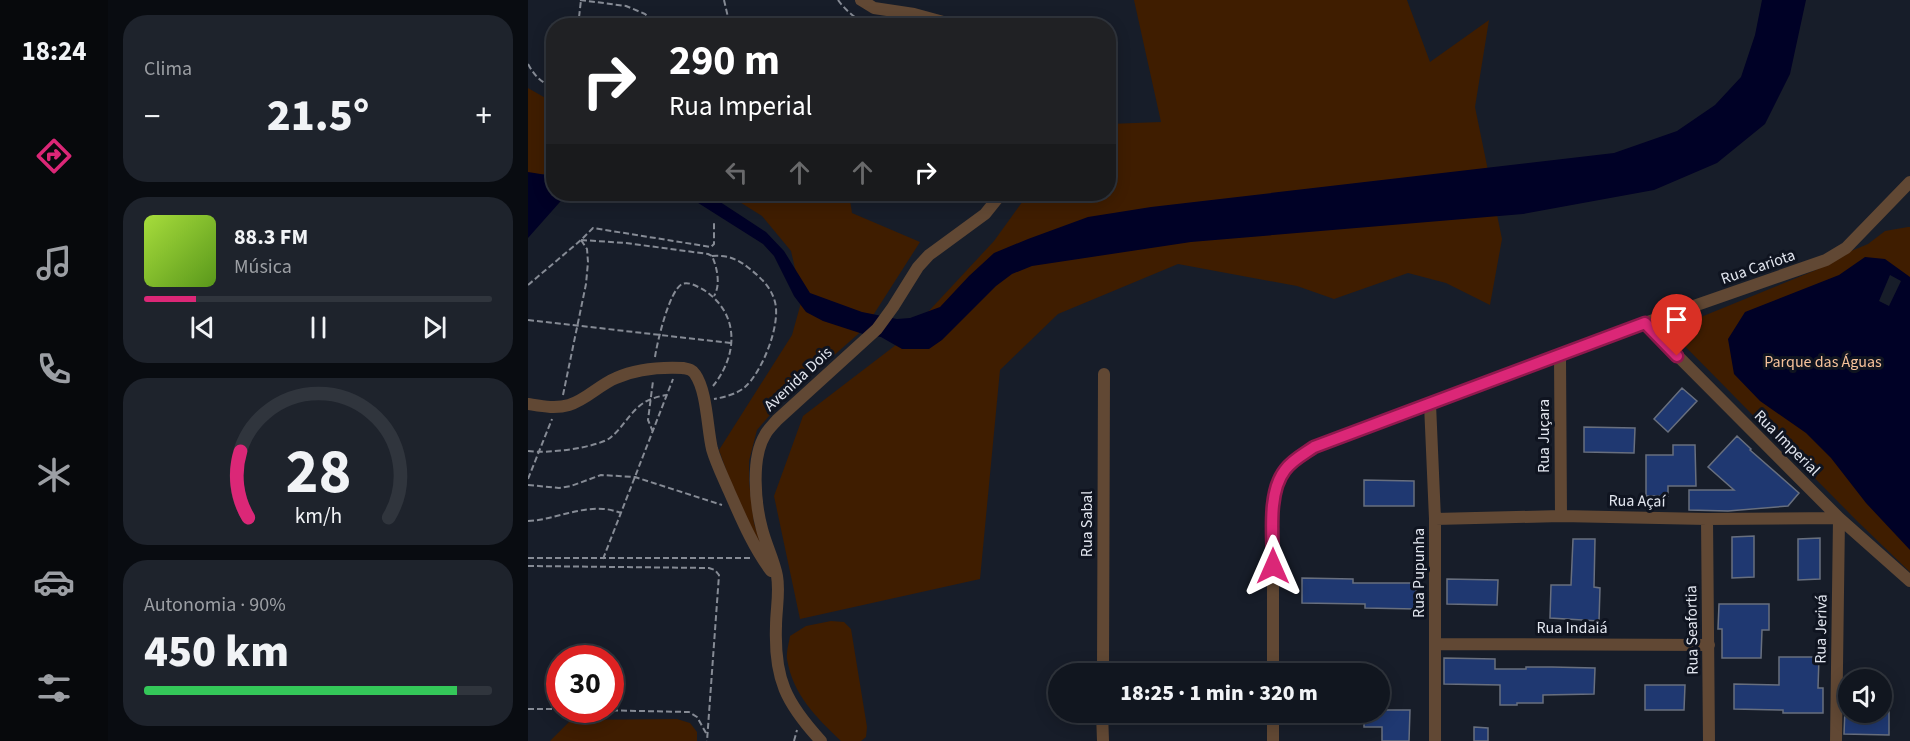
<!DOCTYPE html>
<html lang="pt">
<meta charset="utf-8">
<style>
body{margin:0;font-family:"Source Sans 3",sans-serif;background:#1e232c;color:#f1f3f6;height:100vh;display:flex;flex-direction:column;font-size:22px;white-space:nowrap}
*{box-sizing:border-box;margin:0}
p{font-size:20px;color:#9c9fa4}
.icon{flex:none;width:33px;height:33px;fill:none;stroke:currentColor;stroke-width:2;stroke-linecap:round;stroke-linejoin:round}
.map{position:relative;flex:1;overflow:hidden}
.sheet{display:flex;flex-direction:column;gap:15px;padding:15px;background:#090c11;width:420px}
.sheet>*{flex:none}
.banner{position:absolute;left:18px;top:18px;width:570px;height:183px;border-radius:24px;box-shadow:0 3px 15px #0003,0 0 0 2px #30353d;background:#202124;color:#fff;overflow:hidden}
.buttons{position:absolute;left:1310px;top:669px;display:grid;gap:12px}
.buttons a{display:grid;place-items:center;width:54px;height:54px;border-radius:50%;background:#11161f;box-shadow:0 3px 15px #0003,0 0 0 2px #30353d;font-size:30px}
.speed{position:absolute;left:18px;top:645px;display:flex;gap:12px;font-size:30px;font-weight:700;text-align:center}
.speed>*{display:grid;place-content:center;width:78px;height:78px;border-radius:50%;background:#11161f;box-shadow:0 3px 15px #0003,0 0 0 2px #30353d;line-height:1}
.speed .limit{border:9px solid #d22;background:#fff;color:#111}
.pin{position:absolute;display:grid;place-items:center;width:51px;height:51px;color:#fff;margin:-62px -26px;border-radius:50% 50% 50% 0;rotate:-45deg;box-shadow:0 0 6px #0007}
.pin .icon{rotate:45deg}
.me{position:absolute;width:66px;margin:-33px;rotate:0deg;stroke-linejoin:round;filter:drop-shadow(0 0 4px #0008)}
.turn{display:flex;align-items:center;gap:21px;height:126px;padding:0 24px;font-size:27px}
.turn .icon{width:78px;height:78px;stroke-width:2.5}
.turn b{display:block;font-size:42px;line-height:51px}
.lanes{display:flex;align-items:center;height:57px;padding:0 24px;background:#0003;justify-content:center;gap:30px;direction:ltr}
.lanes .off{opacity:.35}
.big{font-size:45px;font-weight:800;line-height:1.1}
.sheet .widget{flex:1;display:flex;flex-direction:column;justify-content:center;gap:9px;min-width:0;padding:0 21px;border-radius:24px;background:#1e232c}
.sheet .dial{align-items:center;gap:0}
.dial svg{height:156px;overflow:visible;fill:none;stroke:#30353d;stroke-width:7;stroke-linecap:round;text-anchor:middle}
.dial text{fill:#f1f3f6;stroke:none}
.song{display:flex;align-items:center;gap:18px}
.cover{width:72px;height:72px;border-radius:9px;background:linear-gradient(135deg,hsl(80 70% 55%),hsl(90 70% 35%))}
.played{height:6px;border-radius:3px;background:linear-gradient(90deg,#db2777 15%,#30353d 15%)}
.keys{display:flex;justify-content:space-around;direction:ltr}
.heat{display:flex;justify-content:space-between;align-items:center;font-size:33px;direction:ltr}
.charge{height:9px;border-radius:4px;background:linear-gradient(90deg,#34c759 90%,#30353d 0)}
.trip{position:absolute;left:520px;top:663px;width:342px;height:60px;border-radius:30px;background:#11161f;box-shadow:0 3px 15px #0003,0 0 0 2px #30353d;font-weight:800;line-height:60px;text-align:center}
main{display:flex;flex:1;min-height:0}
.dock{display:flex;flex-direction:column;width:108px;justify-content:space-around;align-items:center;background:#07090c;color:#9c9fa4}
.dock .icon{width:42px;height:42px}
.dock .active{color:#db2777}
.dock b{font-size:27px;color:#f1f3f6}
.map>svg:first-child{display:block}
.green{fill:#3f1d00}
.water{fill:#000126}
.pier{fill:#171d29}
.building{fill:#1f3871;stroke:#686f7e;stroke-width:1.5}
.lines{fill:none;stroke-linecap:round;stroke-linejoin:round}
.path{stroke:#868b95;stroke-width:2;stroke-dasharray:6 3;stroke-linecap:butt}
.minor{stroke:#614834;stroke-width:12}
.route-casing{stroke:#8e194d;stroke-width:15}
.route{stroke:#db2777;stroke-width:10}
.labels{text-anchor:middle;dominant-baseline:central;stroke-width:6;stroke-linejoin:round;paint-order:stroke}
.street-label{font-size:16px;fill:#e2e6ef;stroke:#0f1420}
.park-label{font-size:16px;fill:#f6c29a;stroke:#0f1420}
</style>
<main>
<nav class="dock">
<b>18:24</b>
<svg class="icon active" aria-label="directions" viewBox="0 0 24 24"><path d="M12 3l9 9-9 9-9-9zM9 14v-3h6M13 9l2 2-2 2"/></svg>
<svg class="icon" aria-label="music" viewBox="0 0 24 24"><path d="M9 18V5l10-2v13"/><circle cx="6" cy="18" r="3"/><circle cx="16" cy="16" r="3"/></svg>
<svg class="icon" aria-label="phone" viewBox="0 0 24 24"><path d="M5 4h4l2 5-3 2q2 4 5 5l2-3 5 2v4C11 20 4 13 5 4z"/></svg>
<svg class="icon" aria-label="climate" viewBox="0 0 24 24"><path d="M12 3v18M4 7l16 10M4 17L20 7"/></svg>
<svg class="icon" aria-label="car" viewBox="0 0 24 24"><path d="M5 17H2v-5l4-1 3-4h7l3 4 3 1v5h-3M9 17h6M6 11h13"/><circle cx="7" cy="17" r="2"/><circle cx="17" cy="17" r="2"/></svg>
<svg class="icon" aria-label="filters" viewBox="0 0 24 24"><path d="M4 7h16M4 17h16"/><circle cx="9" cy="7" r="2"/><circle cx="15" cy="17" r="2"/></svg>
</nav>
<section class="sheet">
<div class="widget"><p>Clima</p>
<div class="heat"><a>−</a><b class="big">21.5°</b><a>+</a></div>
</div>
<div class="widget">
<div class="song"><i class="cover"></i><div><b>88.3 FM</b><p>Música</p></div></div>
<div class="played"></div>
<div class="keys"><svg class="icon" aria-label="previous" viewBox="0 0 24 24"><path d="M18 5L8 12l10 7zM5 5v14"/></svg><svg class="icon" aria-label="pause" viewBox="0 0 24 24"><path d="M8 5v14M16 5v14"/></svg><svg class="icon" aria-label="next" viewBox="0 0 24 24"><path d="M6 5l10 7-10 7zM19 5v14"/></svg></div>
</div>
<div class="widget dial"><svg viewBox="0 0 100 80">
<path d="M14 69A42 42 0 1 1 86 69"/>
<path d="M14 69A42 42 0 0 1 10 35" stroke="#db2777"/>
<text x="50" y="56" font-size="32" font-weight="700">28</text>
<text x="50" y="72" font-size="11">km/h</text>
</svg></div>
<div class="widget"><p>Autonomia · 90%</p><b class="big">450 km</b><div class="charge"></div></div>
</section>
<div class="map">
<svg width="1382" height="741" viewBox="0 0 1382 741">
<rect width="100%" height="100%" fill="#171d29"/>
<path class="green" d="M606 0H879L902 62 961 20 947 107 974 239 962 305 918 283 880 273 806 299 769 286 650 264 530 314 472 370 452 579 272 619 246 496 275 416 373 341 466 241 500 194H580L581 124 633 122Z
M0 88 21 100H26L25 171 13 175 0 187Z
M199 194H321L324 213 392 242 337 328 253 402 229 430 221 461V482L226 523 239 562 207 495 191 450 264 335 274 299 263 251 234 216Z
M1380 227H1382V572L1329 521 1141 330 1288 270 1311 256 1340 244 1357 231Z
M303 621 316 622 323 629 339 727 338 737 333 741H313C288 717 265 695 259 659 258 652 261 643 262 636L278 626Z
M149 719 162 723 169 732V741H22L43 720Z"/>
<path class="water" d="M1234 0H1278L1262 74 1237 124 1189 163 1126 190 995 214 663 242 504 266 484 274 468 286 414 340 401 349H374L353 337 335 334 295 321 278 312 266 296 246 256 235 244 156 194H180L238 232 256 251 282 293 334 312 369 319 382 318 412 307 441 276 466 253 500 239 560 217 623 207 1086 153 1149 131 1187 105 1213 77 1227 35Z
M0 172 25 176 26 194H39L0 238Z
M1337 257 1357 259 1382 277V550L1338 503 1303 458 1278 433 1232 401 1206 374 1200 339 1217 312 1311 275Z"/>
<path class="pier" d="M1362 275 1373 281 1361 306 1351 301Z"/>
<path class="building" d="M1154 388 1169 401 1140 432 1126 419Z
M1056 427 1107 428 1106 453 1056 452Z
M1209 436 1223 449 1222 450 1271 493 1260 506 1200 511 1161 510V490H1206L1180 467Z
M1145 445H1167L1168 486H1140V496H1118V455H1145Z
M836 480 886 481V506H836Z
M1226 536V577L1204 578V537Z
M1292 538V579L1270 580V539Z
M1045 539H1067L1066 587 1072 588 1071 621 1022 618 1023 585H1043Z
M774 578 825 579V583H888V609L837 608V604L774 603Z
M919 579 970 580 969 605 919 604Z
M1191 604H1241V630H1234L1233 658H1194V629H1190Z
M1251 657H1291L1290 688H1295V713H1255V710L1206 709V684L1251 685Z
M916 658 967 659V669H998V667H1024L1067 668 1066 694 1015 695V703H989V705H972V685L916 684Z
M1117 685H1157L1156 710H1117Z
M1317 709H1320V712H1361V735L1316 734Z
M852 710H882L881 741H854V727H836V712H852Z
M946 727 960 728V741H946Z"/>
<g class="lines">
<path class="path" d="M52 0 98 6 117 14 130 26
M196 0 202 26
M310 0C317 10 331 22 343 26
M50 26 53 0
M0 64C6 75 13 83 26 87
M53 240 98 243 180 254 184 256C189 267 193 285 186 296
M184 256C200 255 210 259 222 269 233 278 243 287 247 302 253 325 234 372 217 387 209 394 197 397 186 399
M0 285 53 240 65 228 183 247 186 244V223
M0 320 203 343
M127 357C129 343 141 291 154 284 161 281 170 287 176 290 212 314 210 355 185 386
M35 395 58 284 60 262 59 249 53 240
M125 432 120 420 125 381
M0 451C18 454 67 448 82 438 95 428 103 410 117 402 124 398 132 396 139 395
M0 479 24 419
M0 485 31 488 43 486 73 475 107 477 194 505
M0 521C25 520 49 507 75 509 81 509 87 511 93 513
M0 558H222
M75 559 145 379
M0 566 181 568 187 570 191 575 179 741
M0 709H32
M66 710 161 712 169 717 178 733
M266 741 269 730"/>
<path class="minor" d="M333 0 346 8 386 14 430 26
M1117 323 1311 518 1382 581
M1032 356 1033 516
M0 404C13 406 27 409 41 405 58 400 71 385 88 378 108 369 133 367 155 368 160 369 164 369 167 374 179 391 179 427 184 449 188 463 195 477 201 491 213 518 225 547 243 571
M902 404 907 519V741
M907 519 1033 516 1179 519 1311 518 1308 741
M1179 519 1181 741
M908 644 1181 645
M575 674 576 374
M745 674V501C751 471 762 463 786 447L1117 323 1298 260 1318 248 1382 182
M574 712 575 741
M745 712V741
M293 741C258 703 246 679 248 626 248 610 252 592 249 576 246 560 238 545 234 529 227 503 223 458 237 435 240 429 245 425 249 420L349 329 365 307 390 267 401 255 457 214 473 194"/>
</g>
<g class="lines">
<g class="route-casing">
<path id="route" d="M745 566C745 537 739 493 757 470 764 460 776 454 786 447L1117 323 1149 356"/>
</g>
<use href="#route" class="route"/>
</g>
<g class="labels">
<g class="street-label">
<text transform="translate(1230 267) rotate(-19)">Rua Cariota</text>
<text transform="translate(270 379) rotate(-43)">Avenida Dois</text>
<text transform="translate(1016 436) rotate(-90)">Rua Juçara</text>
<text transform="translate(1259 443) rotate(45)">Rua Imperial</text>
<text transform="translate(1109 501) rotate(1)">Rua Açaí</text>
<text transform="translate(559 524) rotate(-90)">Rua Sabal</text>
<text transform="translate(891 573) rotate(-90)">Rua Pupunha</text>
<text x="1044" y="628">Rua Indaiá</text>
<text transform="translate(1293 629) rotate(-89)">Rua Jerivá</text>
<text transform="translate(1164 630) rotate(-91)">Rua Seafortia</text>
</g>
<g class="park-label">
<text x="1295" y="362">Parque das Águas</text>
</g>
</g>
</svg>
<div class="buttons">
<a><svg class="icon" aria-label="sound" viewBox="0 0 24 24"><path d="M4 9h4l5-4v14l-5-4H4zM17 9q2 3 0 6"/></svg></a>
</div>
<div class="speed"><div class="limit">30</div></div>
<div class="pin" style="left:1149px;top:356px;background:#d93025"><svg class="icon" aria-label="arrive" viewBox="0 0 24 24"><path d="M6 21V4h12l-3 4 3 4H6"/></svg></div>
<svg class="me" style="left:745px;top:566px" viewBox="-20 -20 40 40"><path d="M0-17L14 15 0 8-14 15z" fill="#db2777" stroke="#fff" stroke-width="4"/></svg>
<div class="trip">18:25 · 1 min · 320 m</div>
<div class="banner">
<div class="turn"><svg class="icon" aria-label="right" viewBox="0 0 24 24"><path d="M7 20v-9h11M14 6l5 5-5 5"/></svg><div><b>290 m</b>Rua Imperial</div></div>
<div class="lanes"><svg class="icon off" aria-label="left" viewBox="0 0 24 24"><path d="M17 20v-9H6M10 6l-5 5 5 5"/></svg><svg class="icon off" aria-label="ahead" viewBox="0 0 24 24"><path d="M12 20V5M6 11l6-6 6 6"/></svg><svg class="icon off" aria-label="ahead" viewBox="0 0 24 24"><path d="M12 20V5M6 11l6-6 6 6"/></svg><svg class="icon" aria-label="right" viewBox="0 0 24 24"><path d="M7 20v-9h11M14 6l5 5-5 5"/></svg></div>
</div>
</div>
</main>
